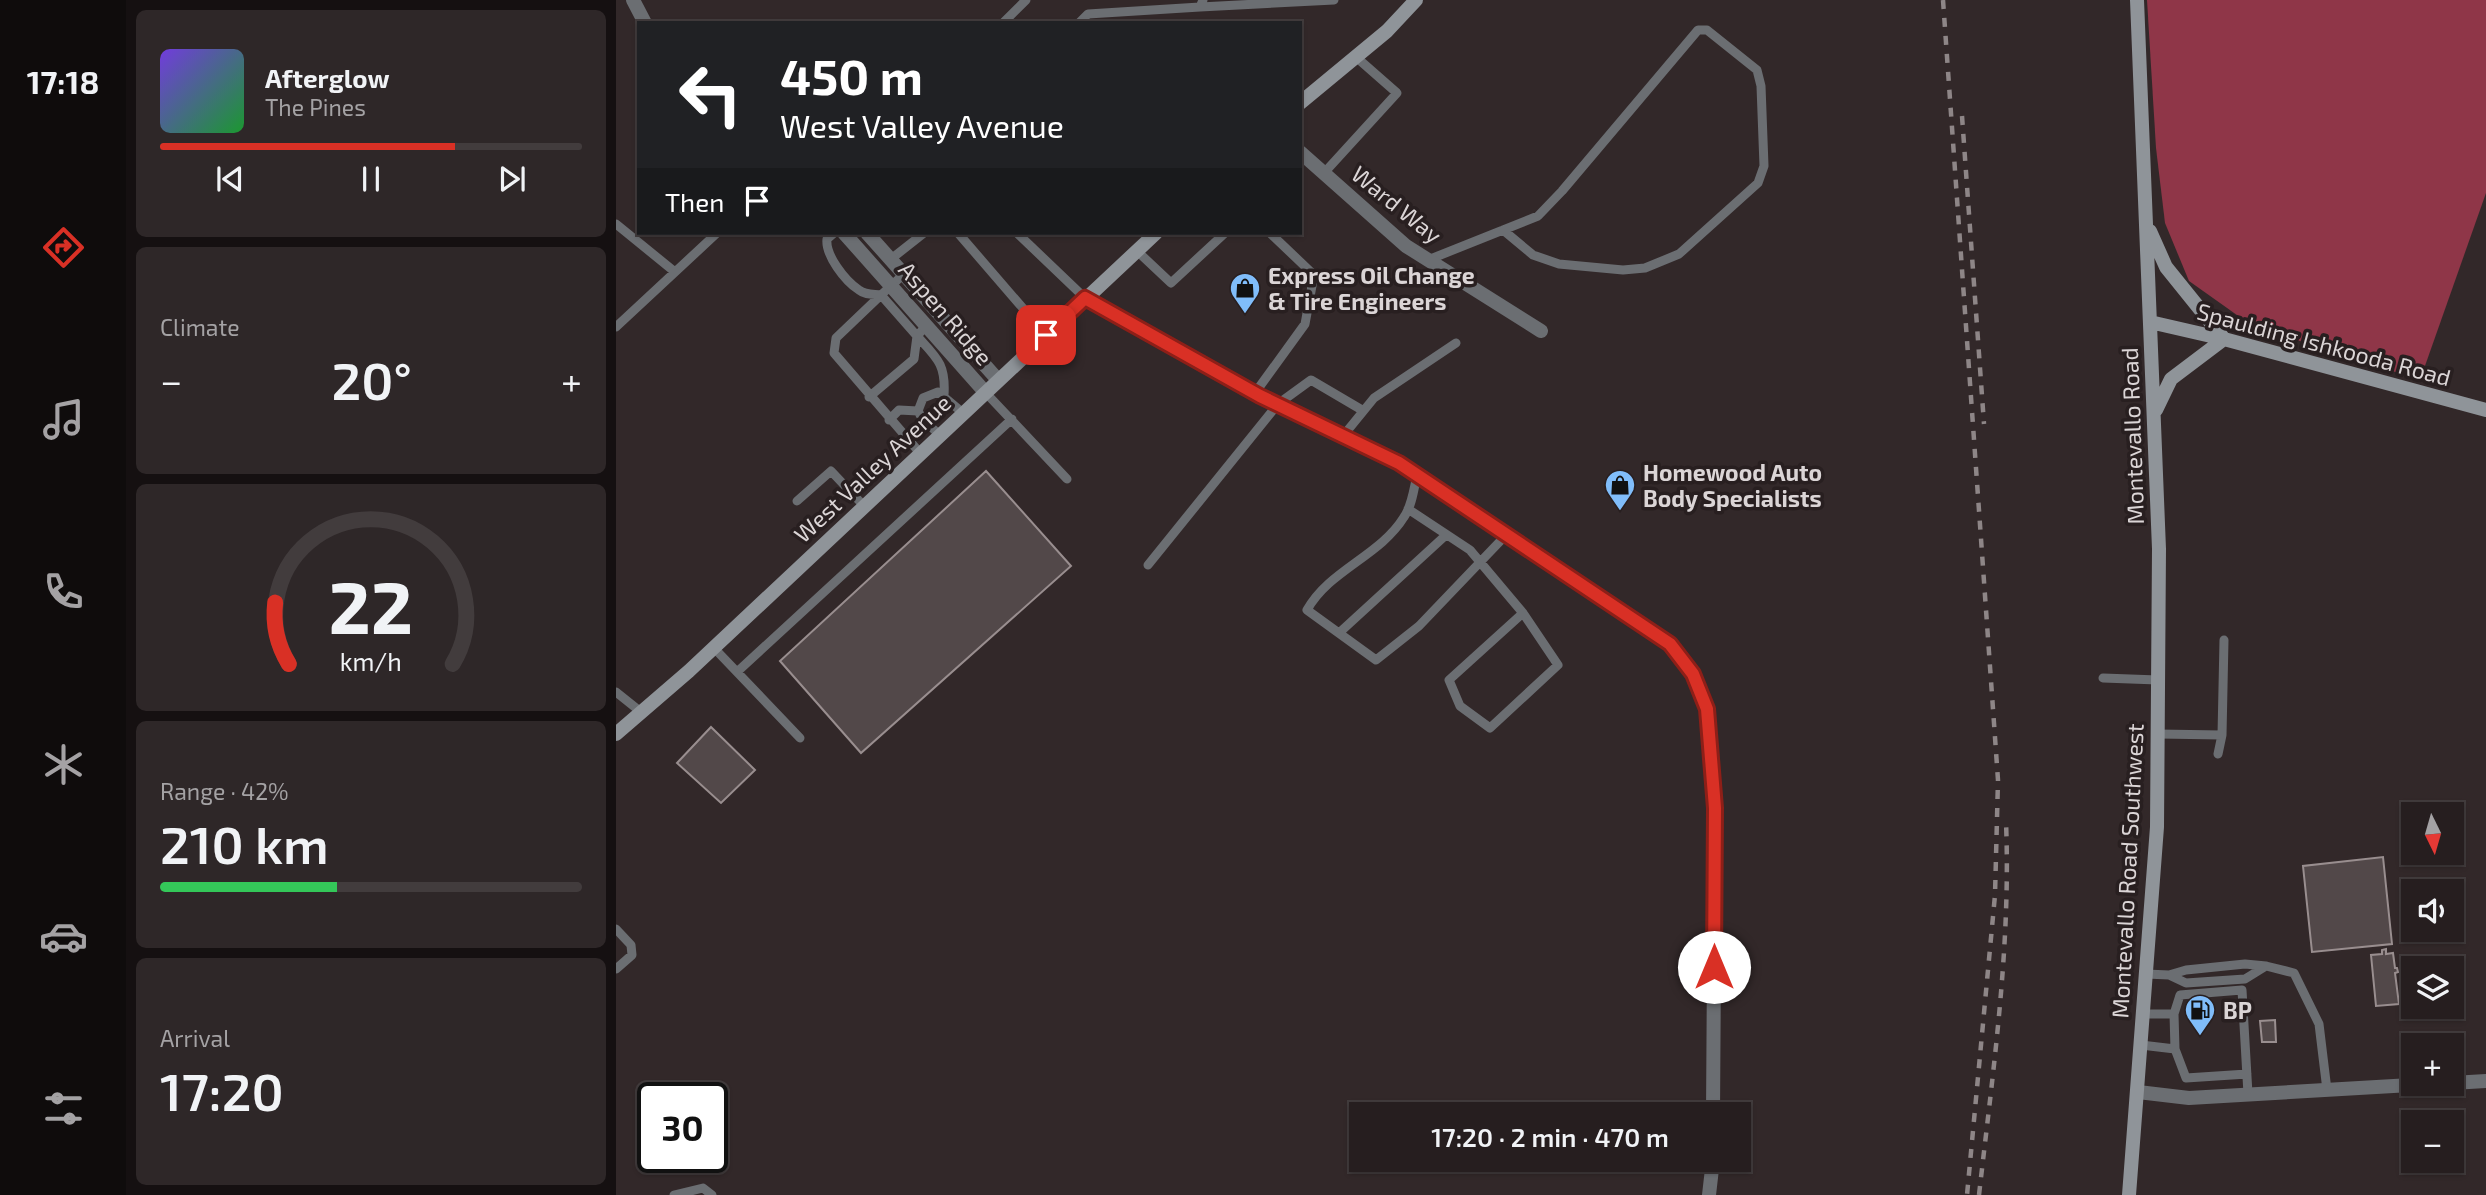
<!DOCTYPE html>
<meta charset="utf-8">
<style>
body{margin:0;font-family:"Exo 2",sans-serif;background:#2e2728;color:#f1f3f6;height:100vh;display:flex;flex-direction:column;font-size:26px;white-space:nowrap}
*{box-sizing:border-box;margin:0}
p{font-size:23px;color:#a4a2a4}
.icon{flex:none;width:38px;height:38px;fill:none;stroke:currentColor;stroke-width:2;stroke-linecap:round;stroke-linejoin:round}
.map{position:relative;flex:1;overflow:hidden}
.sheet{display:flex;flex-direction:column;gap:10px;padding:10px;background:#151011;width:490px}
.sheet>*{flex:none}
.hud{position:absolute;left:21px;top:21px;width:665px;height:214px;border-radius:0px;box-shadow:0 2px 5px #0004,0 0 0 2px #423c3d;background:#202124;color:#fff;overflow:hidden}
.needle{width:46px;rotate:175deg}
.buttons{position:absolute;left:1785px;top:802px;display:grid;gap:14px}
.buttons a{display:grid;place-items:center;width:63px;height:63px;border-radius:0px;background:#261e1f;box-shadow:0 2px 5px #0004,0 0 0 2px #423c3d;font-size:35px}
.speed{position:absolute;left:21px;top:1082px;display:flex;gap:14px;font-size:35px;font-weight:700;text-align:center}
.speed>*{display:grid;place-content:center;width:91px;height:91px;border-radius:50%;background:#261e1f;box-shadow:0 2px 5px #0004,0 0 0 2px #423c3d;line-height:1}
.speed .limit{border:4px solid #111;border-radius:10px;background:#fff;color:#111}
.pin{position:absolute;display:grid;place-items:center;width:60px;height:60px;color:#fff;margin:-30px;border-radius:14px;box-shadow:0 4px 10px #0006}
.me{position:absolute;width:77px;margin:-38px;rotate:0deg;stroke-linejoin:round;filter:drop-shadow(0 0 5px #0008)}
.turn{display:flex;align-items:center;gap:24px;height:147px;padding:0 28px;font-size:32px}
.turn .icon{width:91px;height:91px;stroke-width:2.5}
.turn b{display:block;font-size:49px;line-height:60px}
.then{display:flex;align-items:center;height:66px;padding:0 28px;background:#0003;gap:14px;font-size:26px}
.big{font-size:52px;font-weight:600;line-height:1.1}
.sheet .card{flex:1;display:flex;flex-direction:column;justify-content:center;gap:10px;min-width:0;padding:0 24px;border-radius:10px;background:#2e2728}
.sheet .dial{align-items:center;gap:0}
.dial svg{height:182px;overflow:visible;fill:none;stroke:#423c3d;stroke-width:7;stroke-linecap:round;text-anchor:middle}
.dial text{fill:#f1f3f6;stroke:none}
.song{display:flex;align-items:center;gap:21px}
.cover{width:84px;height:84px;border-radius:10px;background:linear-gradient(135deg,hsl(260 70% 55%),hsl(130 70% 35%))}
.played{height:7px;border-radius:4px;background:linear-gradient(90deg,#d93025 70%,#423c3d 70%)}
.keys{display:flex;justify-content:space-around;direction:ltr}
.heat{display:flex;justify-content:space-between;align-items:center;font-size:38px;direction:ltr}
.charge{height:10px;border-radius:5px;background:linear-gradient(90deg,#34c759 42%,#423c3d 0)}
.trip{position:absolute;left:733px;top:1102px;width:402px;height:70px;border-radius:0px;background:#261e1f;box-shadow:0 2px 5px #0004,0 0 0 2px #423c3d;font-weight:600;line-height:70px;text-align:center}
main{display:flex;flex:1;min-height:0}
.tab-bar{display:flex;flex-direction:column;width:126px;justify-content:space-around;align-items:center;background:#0f0c0c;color:#a4a2a4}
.tab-bar .icon{width:49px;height:49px}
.tab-bar .active{color:#d93025}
.tab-bar b{font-size:32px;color:#f1f3f6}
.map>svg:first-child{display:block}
.forest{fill:#8f3648}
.building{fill:#524849;stroke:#998e8f;stroke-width:2}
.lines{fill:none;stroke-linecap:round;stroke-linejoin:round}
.lane{stroke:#6b6e72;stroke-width:9}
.street{stroke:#6b6e72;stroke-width:14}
.secondary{stroke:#8f9499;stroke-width:14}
.rail{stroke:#8e8687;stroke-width:4.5;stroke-dasharray:9 9;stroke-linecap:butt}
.route-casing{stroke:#8d1f18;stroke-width:18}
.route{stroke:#d93025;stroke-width:12}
.labels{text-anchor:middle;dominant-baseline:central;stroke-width:7;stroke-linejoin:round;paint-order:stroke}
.street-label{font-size:23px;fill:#dbd5d6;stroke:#281f20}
.poi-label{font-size:23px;font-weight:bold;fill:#dbd5d6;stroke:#281f20;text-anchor:start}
</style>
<main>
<nav class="tab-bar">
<b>17:18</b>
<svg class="icon active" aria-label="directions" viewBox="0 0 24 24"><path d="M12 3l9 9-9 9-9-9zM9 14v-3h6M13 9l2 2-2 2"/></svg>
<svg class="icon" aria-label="music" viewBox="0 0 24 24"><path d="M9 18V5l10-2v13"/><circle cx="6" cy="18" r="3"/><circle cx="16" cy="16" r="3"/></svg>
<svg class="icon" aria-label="phone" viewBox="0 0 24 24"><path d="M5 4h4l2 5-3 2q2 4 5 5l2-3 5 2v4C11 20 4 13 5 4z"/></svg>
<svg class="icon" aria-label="climate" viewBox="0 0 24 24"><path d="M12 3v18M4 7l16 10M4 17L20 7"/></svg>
<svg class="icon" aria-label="car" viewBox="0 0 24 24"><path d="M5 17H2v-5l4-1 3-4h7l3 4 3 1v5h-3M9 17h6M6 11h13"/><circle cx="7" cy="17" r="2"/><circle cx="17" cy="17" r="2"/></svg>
<svg class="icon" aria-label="filters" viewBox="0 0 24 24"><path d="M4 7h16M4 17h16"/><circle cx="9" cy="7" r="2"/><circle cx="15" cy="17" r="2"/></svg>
</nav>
<section class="sheet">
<div class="card">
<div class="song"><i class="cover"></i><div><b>Afterglow</b><p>The Pines</p></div></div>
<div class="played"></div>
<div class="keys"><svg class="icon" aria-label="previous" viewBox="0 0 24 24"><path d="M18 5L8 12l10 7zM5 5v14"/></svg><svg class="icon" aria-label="pause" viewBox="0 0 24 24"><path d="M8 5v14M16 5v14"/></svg><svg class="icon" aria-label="next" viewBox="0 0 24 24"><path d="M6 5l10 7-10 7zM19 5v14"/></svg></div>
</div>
<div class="card"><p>Climate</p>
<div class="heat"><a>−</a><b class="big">20°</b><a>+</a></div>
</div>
<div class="card dial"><svg viewBox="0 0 100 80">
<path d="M14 69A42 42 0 1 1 86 69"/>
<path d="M14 69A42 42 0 0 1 8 42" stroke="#d93025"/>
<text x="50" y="56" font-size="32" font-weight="700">22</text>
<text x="50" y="72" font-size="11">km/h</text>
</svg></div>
<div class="card"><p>Range · 42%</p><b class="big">210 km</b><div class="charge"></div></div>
<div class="card"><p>Arrival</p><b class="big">17:20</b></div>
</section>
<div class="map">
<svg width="1870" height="1195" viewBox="0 0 1870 1195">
<rect width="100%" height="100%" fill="#322829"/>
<path class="forest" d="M1531 0H1870V193L1804 380 1635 325 1573 281 1549 223 1540 148Z"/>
<path class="building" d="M370 471 455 566 245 753 164 661Z
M95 727 139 770 105 803 61 763Z
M1767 857 1776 944 1696 952 1687 866Z
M1770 949V954L1777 953 1779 968H1781L1782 972 1779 973 1783 1004 1760 1006 1755 955 1766 954V950Z
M1659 1020 1660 1042H1646L1644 1021Z"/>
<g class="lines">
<path class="lane" d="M584 7 718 0
M387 23 410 0
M463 23 472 14 584 7 587 0
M708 173 781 93 740 57
M0 224 59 272
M218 233 211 239C209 255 229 281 243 290 249 295 257 294 265 295
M342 233 430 335
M401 233 469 298
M521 251 555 283 609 233
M275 259 308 233
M812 260 922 216 946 191 1082 30H1091L1141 70 1145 86 1148 166 1142 183 1063 254 1029 268 1007 270 943 264 917 255 887 230
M288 274 265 295 301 336 310 326
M265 295 220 338 218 353 304 453
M0 327 101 233
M301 336C321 358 330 364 328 395
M369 392 451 479
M639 393 689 324 698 275 654 233
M253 397 298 359 301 336
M273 420 283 410 302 411
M324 435 307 420 302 411 307 398 322 392 347 413
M727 436 758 398 840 343
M801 475C798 488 796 506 788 517 764 556 713 570 691 610L760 660 803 626 891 534
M181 501 215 471 248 506
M792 509 854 550 907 613 833 680 844 706 874 728 942 665 907 613
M532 565 662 404 695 380 746 410
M723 633 830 535
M98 648 184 738
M121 672 396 419
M1487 678 1542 680
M0 692 25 712
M1542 734 1606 735
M1602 754 1606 735 1608 640
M0 929 15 945 16 955 0 969
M1530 974 1553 975 1570 970 1629 964 1650 966 1678 973 1703 1024 1711 1090
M1553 975 1570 983 1629 979 1650 966
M1528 1014H1558L1564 995 1626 990 1632 1094
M1558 1014 1559 1049 1570 1078 1631 1074
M1525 1045 1559 1049
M58 1195 87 1188 96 1195"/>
<path class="street" d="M17 0 29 23
M684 152 790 246 925 331
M228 233 369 392
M251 233 382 380
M469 298 644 396 783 463 1054 644 1077 674 1091 709 1099 809 1097 1115
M1836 1083 1870 1081
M1522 1092 1573 1098 1829 1083
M1093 1195 1097 1160"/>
<path class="secondary" d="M684 103 771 31 800 0
M1534 231 1550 267 1608 339 1555 379 1540 410
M1534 322 1608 339 1870 410
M0 734 73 671 540 233
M1513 1195 1541 827 1543 549 1521 0"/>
<path class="rail" d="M1327 0 1382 780 1379 895 1351 1195
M1346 116 1368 424
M1363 1195C1377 1071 1395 946 1390 822"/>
</g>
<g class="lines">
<g class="route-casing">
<path id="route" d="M430 335 469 298 644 396 783 463 1054 644 1077 674 1091 709 1099 808 1098 967"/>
</g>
<use href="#route" class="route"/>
</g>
<defs>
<g id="shop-pin" transform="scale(1.575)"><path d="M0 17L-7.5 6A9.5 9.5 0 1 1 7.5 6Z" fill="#80bdfa" stroke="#281f20"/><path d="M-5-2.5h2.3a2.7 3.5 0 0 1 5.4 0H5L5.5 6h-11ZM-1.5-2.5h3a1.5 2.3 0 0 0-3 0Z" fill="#111"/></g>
<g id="fuel-pin" transform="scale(1.575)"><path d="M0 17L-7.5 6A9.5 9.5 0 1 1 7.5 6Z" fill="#80bdfa" stroke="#281f20"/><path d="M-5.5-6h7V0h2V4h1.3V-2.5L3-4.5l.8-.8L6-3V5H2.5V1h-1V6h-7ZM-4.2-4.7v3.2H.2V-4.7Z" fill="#111"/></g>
</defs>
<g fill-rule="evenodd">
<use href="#shop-pin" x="629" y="288"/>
<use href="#shop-pin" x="1004" y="485"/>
<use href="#fuel-pin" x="1584" y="1010"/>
</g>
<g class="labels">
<g class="street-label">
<text transform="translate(781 204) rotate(39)">Ward Way</text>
<text transform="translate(330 313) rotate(49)">Aspen Ridge</text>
<text transform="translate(1708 344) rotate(15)">Spaulding Ishkooda Road</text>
<text transform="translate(1516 436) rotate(-92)">Montevallo Road</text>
<text transform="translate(256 468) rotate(-43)">West Valley Avenue</text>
<text transform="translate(1511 871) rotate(-87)">Montevallo Road Southwest</text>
</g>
<g class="poi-label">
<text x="652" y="275">Express Oil Change<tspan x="652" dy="26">&amp; Tire Engineers</tspan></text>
<text x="1027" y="472">Homewood Auto<tspan x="1027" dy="26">Body Specialists</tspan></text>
<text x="1607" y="1010">BP</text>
</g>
</g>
</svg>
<div class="buttons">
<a><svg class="needle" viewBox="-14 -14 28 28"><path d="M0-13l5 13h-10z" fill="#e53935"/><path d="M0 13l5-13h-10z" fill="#a4a2a4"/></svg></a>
<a><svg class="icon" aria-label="sound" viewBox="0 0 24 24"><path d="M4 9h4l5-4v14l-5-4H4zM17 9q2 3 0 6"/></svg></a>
<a><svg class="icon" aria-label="layers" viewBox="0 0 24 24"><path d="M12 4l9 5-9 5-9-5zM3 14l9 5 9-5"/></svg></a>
<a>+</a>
<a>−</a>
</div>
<div class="speed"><div class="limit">30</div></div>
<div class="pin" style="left:430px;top:335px;background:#d93025"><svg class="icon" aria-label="arrive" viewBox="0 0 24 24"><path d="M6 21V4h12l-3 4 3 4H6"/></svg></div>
<svg class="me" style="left:1098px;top:967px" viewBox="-20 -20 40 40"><circle r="19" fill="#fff"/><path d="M0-13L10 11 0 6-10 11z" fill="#d93025"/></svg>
<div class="trip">17:20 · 2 min · 470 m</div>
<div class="hud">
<div class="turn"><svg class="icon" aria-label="left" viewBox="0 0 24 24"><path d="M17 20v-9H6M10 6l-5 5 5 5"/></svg><div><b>450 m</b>West Valley Avenue</div></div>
<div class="then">Then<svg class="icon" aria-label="arrive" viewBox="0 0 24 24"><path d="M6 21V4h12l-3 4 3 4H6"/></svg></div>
</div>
</div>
</main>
